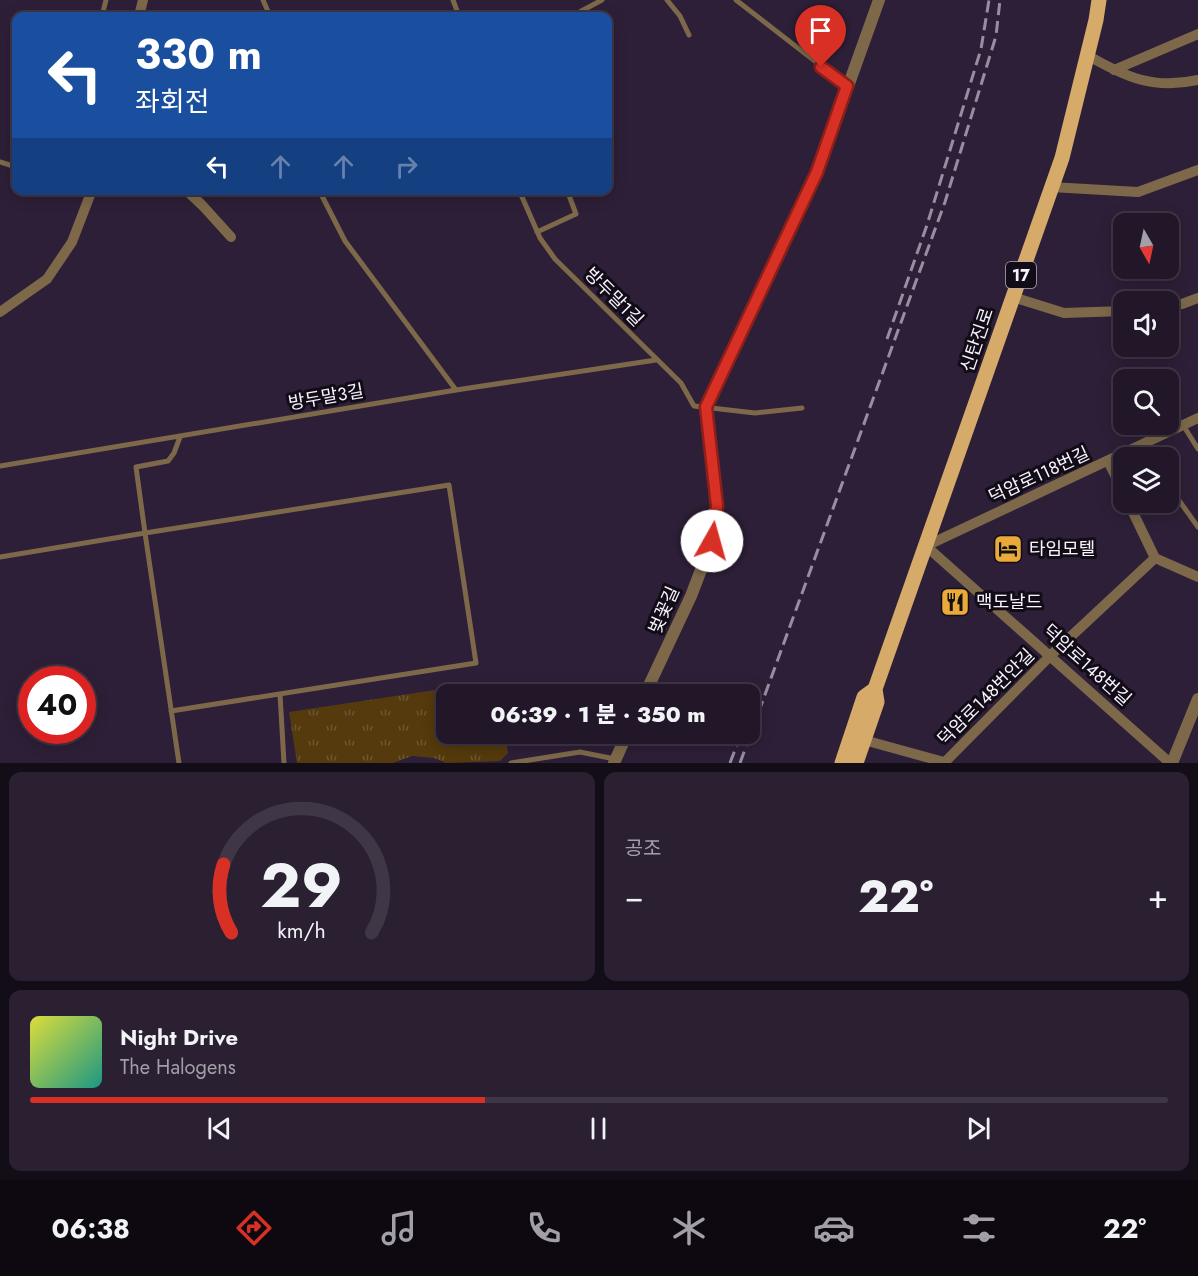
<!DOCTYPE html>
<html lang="ko">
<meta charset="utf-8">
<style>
body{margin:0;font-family:Jost,"Noto Sans KR",sans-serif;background:#2a2031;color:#f1f3f6;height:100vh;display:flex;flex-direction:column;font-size:22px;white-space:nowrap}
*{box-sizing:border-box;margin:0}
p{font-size:20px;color:#a29fa8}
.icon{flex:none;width:33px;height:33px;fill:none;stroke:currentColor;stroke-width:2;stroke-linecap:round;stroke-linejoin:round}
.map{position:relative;height:763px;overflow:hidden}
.side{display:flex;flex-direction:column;gap:9px;padding:9px;background:#130d17;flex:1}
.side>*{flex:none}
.guide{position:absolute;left:12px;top:12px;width:600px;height:183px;border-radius:12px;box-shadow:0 3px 15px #0003,0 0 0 2px #3f3646;background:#1a4fa0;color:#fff;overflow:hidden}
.needle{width:39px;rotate:171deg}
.tools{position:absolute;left:1113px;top:213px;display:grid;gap:12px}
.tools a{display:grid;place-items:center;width:66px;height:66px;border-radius:12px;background:#221729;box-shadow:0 3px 15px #0003,0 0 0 2px #3f3646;font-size:30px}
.speed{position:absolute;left:18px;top:666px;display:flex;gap:12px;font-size:30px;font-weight:700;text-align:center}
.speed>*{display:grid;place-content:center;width:78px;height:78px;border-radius:50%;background:#221729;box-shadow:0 3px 15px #0003,0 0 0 2px #3f3646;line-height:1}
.speed .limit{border:9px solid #d22;background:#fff;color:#111}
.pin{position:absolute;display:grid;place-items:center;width:51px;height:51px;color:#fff;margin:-62px -26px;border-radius:50% 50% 50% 0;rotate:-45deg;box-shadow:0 0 6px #0007}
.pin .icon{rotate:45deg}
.me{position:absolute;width:66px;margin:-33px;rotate:7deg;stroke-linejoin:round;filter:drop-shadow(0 0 4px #0008)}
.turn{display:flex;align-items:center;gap:21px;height:126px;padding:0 24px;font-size:27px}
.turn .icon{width:78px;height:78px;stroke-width:2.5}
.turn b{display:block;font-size:42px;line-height:51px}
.lanes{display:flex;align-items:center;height:57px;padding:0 24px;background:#0003;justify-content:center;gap:30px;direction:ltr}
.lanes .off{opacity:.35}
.big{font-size:45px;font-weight:800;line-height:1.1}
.side .card{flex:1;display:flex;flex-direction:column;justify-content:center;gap:9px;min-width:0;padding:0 21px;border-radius:12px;background:#2a2031}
.side .dial{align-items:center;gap:0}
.dial svg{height:156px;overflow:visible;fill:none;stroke:#3f3646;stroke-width:7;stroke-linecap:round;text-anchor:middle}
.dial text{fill:#f1f3f6;stroke:none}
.song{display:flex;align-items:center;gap:18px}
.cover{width:72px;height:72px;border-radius:9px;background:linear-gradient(135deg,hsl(60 70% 55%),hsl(170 70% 35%))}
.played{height:6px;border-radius:3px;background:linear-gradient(90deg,#d93025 40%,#3f3646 40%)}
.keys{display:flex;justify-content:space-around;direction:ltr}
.heat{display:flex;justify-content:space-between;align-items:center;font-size:33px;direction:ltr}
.side .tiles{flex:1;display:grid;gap:9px;grid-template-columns:1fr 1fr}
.card:last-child{grid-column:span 2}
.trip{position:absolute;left:436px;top:684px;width:324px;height:60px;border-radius:12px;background:#221729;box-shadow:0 3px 15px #0003,0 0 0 2px #3f3646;font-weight:800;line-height:60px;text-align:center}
.dock{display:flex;height:96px;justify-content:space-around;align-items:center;background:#0e0910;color:#a29fa8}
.dock .icon{width:42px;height:42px}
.dock .current{color:#d93025}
.dock b{font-size:27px;color:#f1f3f6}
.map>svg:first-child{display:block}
.grass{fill:url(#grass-tufts)}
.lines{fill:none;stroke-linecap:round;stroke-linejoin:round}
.service{stroke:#7d694a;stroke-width:5}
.minor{stroke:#7d694a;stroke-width:10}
.tertiary{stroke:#7d694a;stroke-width:12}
.primary{stroke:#d6ab6a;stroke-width:15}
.rail{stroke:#998ea1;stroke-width:3;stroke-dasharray:12 6;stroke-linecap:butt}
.route-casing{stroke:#8d1f18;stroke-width:15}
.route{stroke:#d93025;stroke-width:10}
.labels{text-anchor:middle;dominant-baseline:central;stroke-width:6;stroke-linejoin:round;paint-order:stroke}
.shield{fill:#120c17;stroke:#b4adb9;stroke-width:1.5}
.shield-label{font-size:16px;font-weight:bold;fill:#f9f2ff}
.street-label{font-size:18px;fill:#f9f2ff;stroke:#120c17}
.poi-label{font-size:18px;fill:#f9f2ff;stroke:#120c17;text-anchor:start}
</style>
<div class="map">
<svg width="1198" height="763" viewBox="0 0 1198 763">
<defs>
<pattern id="grass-tufts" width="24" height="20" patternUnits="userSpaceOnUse" patternTransform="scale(1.5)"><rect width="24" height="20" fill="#543a0c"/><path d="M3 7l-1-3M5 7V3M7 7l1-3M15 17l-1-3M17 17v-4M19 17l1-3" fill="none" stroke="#6d5730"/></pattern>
</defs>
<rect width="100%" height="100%" fill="#2d1f37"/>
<path class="grass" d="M455 687 462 694 498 688 499 694H447V734H505L508 753 500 761 446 763 434 758 412 756 393 763H297L289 712Z"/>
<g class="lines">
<path class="service" d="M263 0 270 16
M453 0 459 16
M667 0 680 16 689 35
M736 0 847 86
M102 16 106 0
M572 16 602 0
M0 162 16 167
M319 190 345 241 456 390
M519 190 540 238 555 259 681 383 694 406 755 413 802 408
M537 232 576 214 567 190
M1183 425 1198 449
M1141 445 1149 458
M0 466 456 390 656 360
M1168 485 1198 527
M0 557 145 533 179 763
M280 694 284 763
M171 711 476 663 449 485 145 533 136 467 168 461 174 453 180 437
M511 763 580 752 615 759"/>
<path class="minor" d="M139 16 143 0
M1087 55C1125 77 1154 90 1198 80
M1114 70 1198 34
M1051 187 1138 192 1198 170
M186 190 202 205 231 237
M1013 297 1064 313 1124 311
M1168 305 1182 304 1198 298
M0 312 47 279 72 242 92 190
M1108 461 1124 493
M1128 502 1155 558 1198 577
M864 740 944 762
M944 763 1051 655 1155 558
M1170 763 926 546 1198 418"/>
<path class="tertiary" d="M645 694 691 596 712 541 717 506 707 407 817 173 879 0
M614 763 627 734
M1172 763 1198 699"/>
<path class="primary" d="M842 763 864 697 875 689
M856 763 877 702 875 689 1062 158 1096 20 1099 0"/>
<path class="rail" d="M887 339 927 225 981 49 989 0
M730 763 741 734
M740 763 945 202 996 36 1000 0"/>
</g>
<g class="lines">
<g class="route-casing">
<path id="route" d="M712 541 717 506 706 407 817 172 847 86 821 67"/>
</g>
<use href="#route" class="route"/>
</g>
<defs>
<g id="hotel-square" transform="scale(1.5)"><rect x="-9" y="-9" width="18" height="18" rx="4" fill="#eba939" stroke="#120c17"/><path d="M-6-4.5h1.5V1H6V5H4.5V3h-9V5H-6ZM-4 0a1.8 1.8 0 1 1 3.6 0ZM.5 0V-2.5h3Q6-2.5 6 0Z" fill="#111"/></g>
<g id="restaurant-square" transform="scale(1.5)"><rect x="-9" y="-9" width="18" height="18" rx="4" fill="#eba939" stroke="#120c17"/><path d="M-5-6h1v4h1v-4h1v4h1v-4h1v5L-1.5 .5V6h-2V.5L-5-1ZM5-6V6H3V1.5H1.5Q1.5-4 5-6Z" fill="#111"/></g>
</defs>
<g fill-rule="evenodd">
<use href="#hotel-square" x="1008" y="549"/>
<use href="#restaurant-square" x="955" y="602"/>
</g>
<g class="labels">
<rect class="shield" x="1006" y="262" width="30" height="26" rx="4.5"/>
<g class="shield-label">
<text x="1021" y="275">17</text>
</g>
<g class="street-label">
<text transform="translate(614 297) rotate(45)">방두말1길</text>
<text transform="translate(977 340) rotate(-71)">신탄진로</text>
<text transform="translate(326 397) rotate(-10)">방두말3길</text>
<text transform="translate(1039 475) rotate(-25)">덕암로118번길</text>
<text transform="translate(664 610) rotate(-66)">벚꽃길</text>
<text transform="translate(1087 665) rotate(42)">덕암로148번길</text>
<text transform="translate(986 697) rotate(-45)">덕암로148번안길</text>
</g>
<g class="poi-label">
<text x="1029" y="549">타임모텔</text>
<text x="976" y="602">맥도날드</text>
</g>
</g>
</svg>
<div class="tools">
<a><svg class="needle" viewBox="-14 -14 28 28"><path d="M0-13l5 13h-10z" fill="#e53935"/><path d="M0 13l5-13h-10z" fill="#a29fa8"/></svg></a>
<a><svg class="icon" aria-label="sound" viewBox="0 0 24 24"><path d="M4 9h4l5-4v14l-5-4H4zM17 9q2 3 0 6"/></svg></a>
<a><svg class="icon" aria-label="search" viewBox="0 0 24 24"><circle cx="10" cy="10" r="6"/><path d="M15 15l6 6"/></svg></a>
<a><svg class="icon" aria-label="layers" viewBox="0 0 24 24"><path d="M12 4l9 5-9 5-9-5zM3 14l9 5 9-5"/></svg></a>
</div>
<div class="speed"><div class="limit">40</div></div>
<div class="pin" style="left:821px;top:67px;background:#d93025"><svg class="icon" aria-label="arrive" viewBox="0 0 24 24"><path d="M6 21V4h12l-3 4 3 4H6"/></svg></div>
<svg class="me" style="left:712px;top:541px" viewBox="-20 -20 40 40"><circle r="19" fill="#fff"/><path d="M0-13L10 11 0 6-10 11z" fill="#d93025"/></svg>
<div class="trip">06:39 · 1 분 · 350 m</div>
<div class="guide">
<div class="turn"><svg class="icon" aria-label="left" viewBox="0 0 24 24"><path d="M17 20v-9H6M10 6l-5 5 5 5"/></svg><div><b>330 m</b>좌회전</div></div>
<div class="lanes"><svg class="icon" aria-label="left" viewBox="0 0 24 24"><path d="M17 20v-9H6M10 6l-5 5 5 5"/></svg><svg class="icon off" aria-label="ahead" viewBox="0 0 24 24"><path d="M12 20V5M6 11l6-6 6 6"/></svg><svg class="icon off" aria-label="ahead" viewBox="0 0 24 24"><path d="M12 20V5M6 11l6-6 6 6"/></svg><svg class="icon off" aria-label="right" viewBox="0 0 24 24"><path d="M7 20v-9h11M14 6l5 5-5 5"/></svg></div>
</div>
</div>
<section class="side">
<div class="tiles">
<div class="card dial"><svg viewBox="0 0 100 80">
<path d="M14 69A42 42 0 1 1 86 69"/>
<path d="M14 69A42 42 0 0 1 10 34" stroke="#d93025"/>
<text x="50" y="56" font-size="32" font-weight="700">29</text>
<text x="50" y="72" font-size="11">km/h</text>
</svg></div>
<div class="card"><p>공조</p>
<div class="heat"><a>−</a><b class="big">22°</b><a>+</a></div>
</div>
<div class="card">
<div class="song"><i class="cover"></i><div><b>Night Drive</b><p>The Halogens</p></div></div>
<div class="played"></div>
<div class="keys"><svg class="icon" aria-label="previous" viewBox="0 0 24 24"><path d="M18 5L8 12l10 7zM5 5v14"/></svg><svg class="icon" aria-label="pause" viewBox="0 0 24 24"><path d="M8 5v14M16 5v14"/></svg><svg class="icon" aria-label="next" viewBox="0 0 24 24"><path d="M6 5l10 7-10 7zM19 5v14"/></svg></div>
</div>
</div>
</section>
<nav class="dock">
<b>06:38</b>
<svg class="icon current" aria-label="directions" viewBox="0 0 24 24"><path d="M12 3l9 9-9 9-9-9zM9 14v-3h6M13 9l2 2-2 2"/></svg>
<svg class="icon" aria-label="music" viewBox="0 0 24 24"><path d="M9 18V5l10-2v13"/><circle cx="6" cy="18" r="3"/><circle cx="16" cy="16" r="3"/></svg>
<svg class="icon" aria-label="phone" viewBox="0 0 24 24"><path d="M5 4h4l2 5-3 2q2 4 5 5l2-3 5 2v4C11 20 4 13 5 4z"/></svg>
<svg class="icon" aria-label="climate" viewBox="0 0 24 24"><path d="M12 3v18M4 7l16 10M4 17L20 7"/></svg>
<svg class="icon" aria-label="car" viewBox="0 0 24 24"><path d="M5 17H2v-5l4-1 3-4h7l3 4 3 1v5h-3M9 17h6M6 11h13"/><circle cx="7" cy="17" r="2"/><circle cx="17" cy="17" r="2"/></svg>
<svg class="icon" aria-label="filters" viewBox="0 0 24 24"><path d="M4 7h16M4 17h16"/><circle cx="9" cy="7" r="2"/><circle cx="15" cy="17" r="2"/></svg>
<b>22°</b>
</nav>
